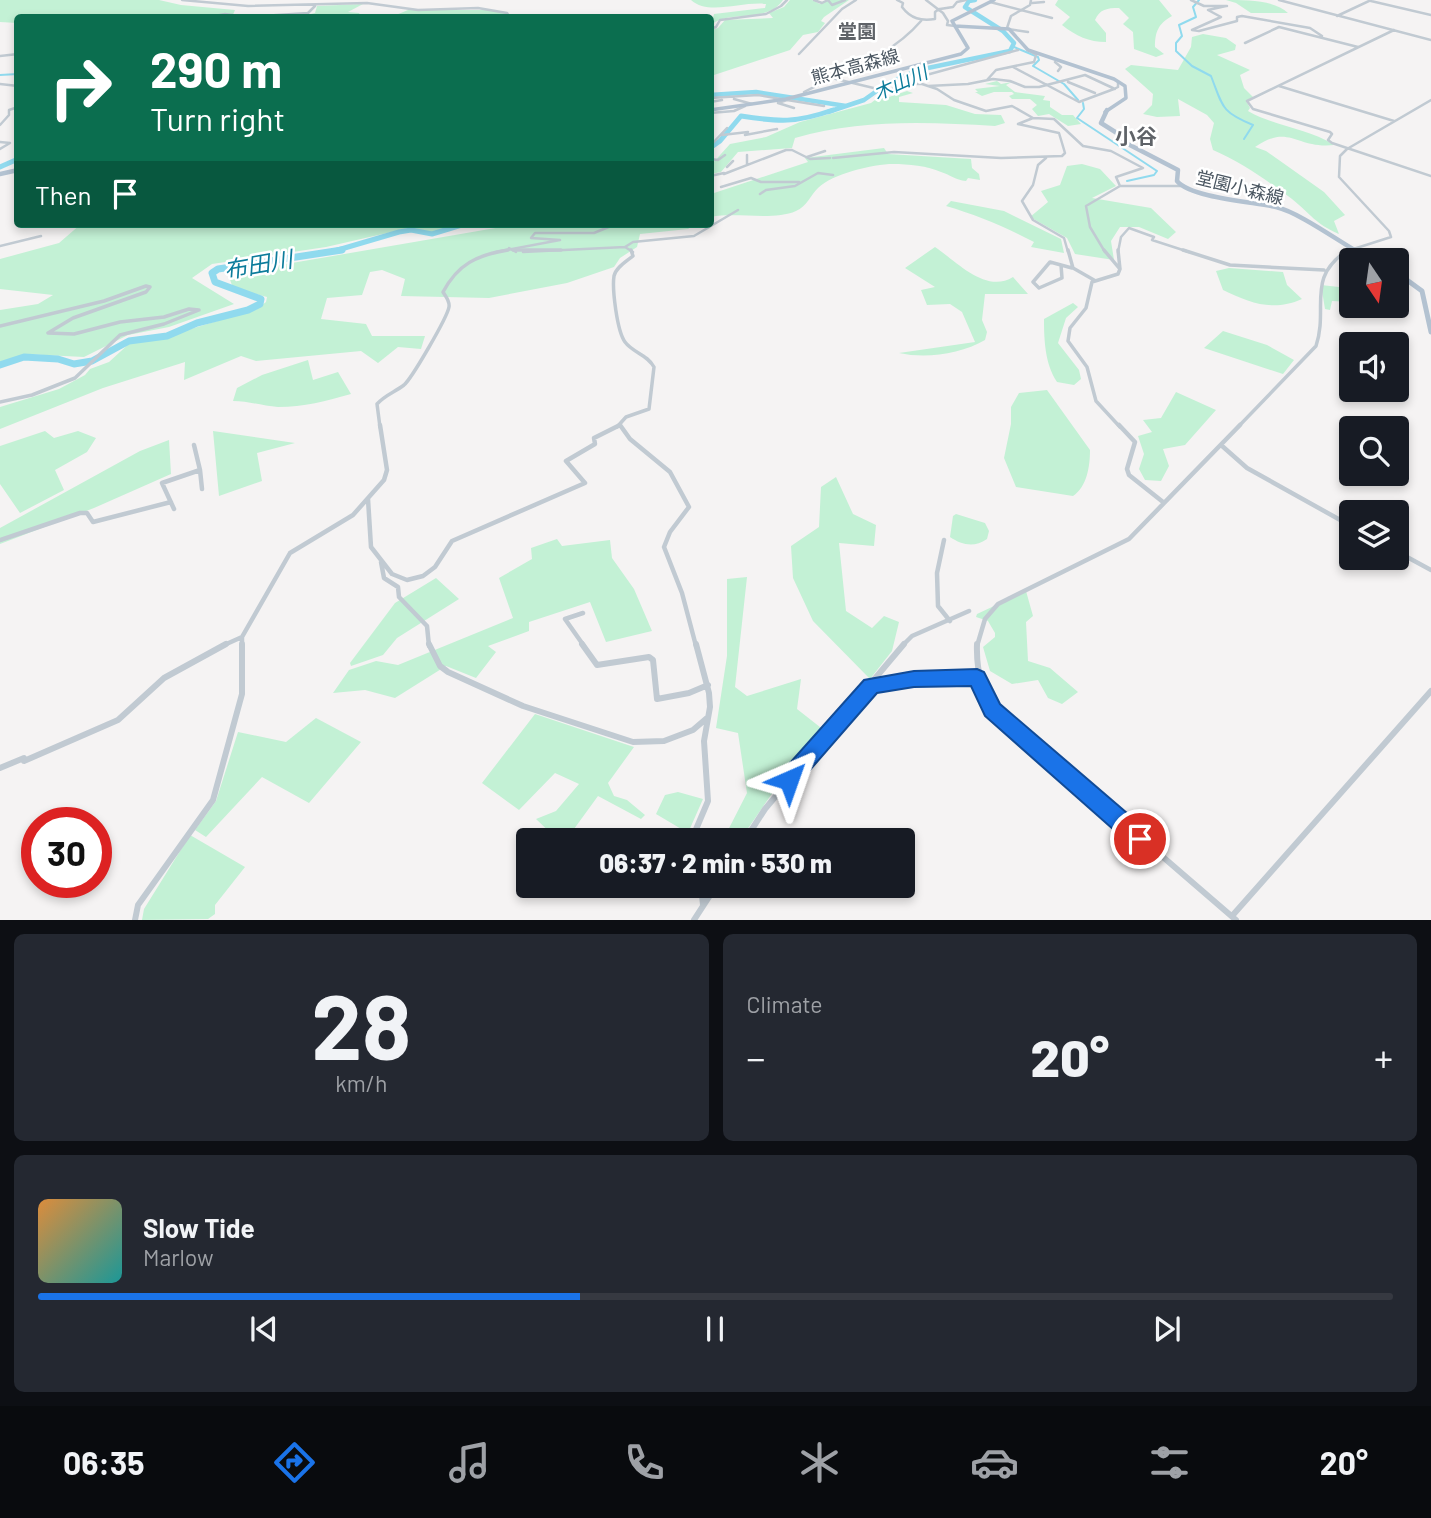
<!DOCTYPE html>
<meta charset="utf-8">
<style>
body{margin:0;font-family:Barlow,"Noto Sans JP",sans-serif;background:#242831;color:#f1f3f6;height:100vh;display:flex;flex-direction:column;font-size:26px;white-space:nowrap}
*{box-sizing:border-box;margin:0}
p{font-size:23px;color:#9ea1a6}
.icon{flex:none;width:38px;height:38px;fill:none;stroke:currentColor;stroke-width:2;stroke-linecap:round;stroke-linejoin:round}
.map{position:relative;height:920px;overflow:hidden}
.side{display:flex;flex-direction:column;gap:14px;padding:14px;background:#0d0f14;flex:1}
.side>*{flex:none}
.hud{position:absolute;left:14px;top:14px;width:700px;height:214px;border-radius:7px;box-shadow:0 4px 10px #0003;background:#0b6e4f;color:#fff;overflow:hidden}
.needle{width:46px;rotate:167deg}
.buttons{position:absolute;left:1339px;top:248px;display:grid;gap:14px}
.buttons a{display:grid;place-items:center;width:70px;height:70px;border-radius:7px;background:#171b24;box-shadow:0 4px 10px #0003;font-size:35px}
.speed{position:absolute;left:21px;top:807px;display:flex;gap:14px;font-size:35px;font-weight:700;text-align:center}
.speed>*{display:grid;place-content:center;width:91px;height:91px;border-radius:50%;background:#171b24;box-shadow:0 4px 10px #0003;line-height:1}
.speed .limit{border:10px solid #d22;background:#fff;color:#111}
.pin{position:absolute;display:grid;place-items:center;width:60px;height:60px;color:#fff;margin:-30px;border:4px solid #fff;border-radius:50%;box-shadow:0 2px 7px #0007}
.me{position:absolute;width:77px;margin:-38px;rotate:43deg;stroke-linejoin:round;filter:drop-shadow(0 0 5px #0008)}
.turn{display:flex;align-items:center;gap:24px;height:147px;padding:0 21px;font-size:32px}
.turn .icon{width:91px;height:91px;stroke-width:2.5}
.turn b{display:block;font-size:49px;line-height:60px}
.then{display:flex;align-items:center;height:66px;padding:0 21px;background:#0003;gap:14px;font-size:26px}
.big{font-size:52px;font-weight:800;line-height:1.1}
.side .widget{flex:1;display:flex;flex-direction:column;justify-content:center;gap:10px;min-width:0;padding:0 24px;border-radius:10px;background:#242831}
.side .dial{align-items:center;gap:0}
.dial b{font-size:91px;line-height:1}
.song{display:flex;align-items:center;gap:21px}
.cover{width:84px;height:84px;border-radius:10px;background:linear-gradient(135deg,hsl(30 70% 55%),hsl(180 70% 35%))}
.played{height:7px;border-radius:4px;background:linear-gradient(90deg,#1a73e8 40%,#363941 40%)}
.keys{display:flex;justify-content:space-around;direction:ltr}
.heat{display:flex;justify-content:space-between;align-items:center;font-size:38px;direction:ltr}
.side .tiles{flex:1;display:grid;gap:14px;grid-template-columns:1fr 1fr}
.widget:last-child{grid-column:span 2}
.trip{position:absolute;left:516px;top:828px;width:399px;height:70px;border-radius:7px;background:#171b24;box-shadow:0 4px 10px #0003;font-weight:800;line-height:70px;text-align:center}
.tabs{display:flex;height:112px;justify-content:space-around;align-items:center;background:#090b0e;color:#9ea1a6}
.tabs .icon{width:49px;height:49px}
.tabs .active{color:#1a73e8}
.tabs b{font-size:32px;color:#f1f3f6}
.map>svg:first-child{display:block}
.green{fill:#c3f1d5}
.lines{fill:none;stroke-linecap:round;stroke-linejoin:round}
.stream{stroke:#90daee;stroke-width:2}
.river-far2{stroke:#90daee;stroke-width:4.5}
.river-far1{stroke:#90daee;stroke-width:5}
.river{stroke:#90daee;stroke-width:7}
.minor-far3{stroke:#c1cad2;stroke-width:2.5}
.minor-far2{stroke:#c1cad2;stroke-width:3.5}
.minor-far1{stroke:#c1cad2;stroke-width:4.5}
.minor{stroke:#c1cad2;stroke-width:6}
.major-far2{stroke:#b3c2d1;stroke-width:3.5}
.major-far1{stroke:#b3c2d1;stroke-width:4.5}
.major{stroke:#b3c2d1;stroke-width:5}
.route{fill:#1a73e8;stroke:#114b97;stroke-width:2}
.labels{text-anchor:middle;dominant-baseline:central;stroke-width:5;stroke-linejoin:round;paint-order:stroke}
.far-street-label{font-size:18px;fill:#4a5661;stroke:#fff}
.far-neighbourhood-label{font-size:19px;font-weight:bold;fill:#5f6368;stroke:#fff}
.far-water-label{font-size:19px;font-style:italic;fill:#0c7c9b;stroke:#fff}
.far-quarter-label{font-size:21px;font-weight:bold;fill:#5f6368;stroke:#fff}
.water-label{font-size:23px;font-style:italic;fill:#0c7c9b;stroke:#fff}
</style>
<div class="map">
<svg width="1431" height="920" viewBox="0 0 1431 920">
<rect width="100%" height="100%" fill="#f5f3f3"/>
<path class="green" d="M0 0H159L181 5 235 10 232 17 18 18 17 23 0 22Z
M691 0H783C767 24 729 9 711 25L714 14 765 8 766 4C743 1 708 16 691 0Z
M790 0H812L820 4 829 0H849L824 17 821 21 825 23 818 32 803 35 790 50 711 76V30L718 28 725 20 773 18 769 13 784 7Z
M1058 0H1159L1172 16C1158 24 1155 32 1155 47L1164 54 1156 57 1134 49 1133 32 1123 24 1129 18 1119 8C1107 8 1100 9 1095 20L1106 33V42C1089 42 1076 36 1062 25L1070 17 1055 5Z
M1226 0C1246 0 1275 0 1288 13H1251L1236 3Z
M363 4 348 12 359 13 361 17 296 18 315 13 317 6Z
M408 10H487L506 13 508 17 380 18 381 14 396 15Z
M1203 34 1226 38 1236 45 1235 50 1217 55 1250 70 1240 75 1244 88 1253 97 1246 101 1250 108 1248 111C1276 127 1307 128 1334 145 1295 149 1290 123 1255 147L1266 151 1324 192 1345 215 1334 221 1339 234C1314 223 1312 215 1292 199 1268 181 1241 162 1213 150L1210 139 1214 123 1207 115 1178 99 1180 116 1157 117 1143 114 1152 105 1153 94 1125 69 1131 65 1178 70 1191 47 1192 37Z
M997 81 1001 84 1012 82 1006 85 1015 92 1045 96 1043 100 1050 101V107L1062 115H1073L1081 124 1068 126 1049 114 1038 116 1032 109 1037 105 1030 99H1012L1009 96 1014 94 1012 92H994L982 96 975 92H978L975 89 1000 86 985 84Z
M907 91 913 93 899 97V102L946 105 975 114 1001 115 1005 123 995 126C928 122 860 119 795 138L792 148 738 152 721 172 711 174V165L730 144 766 137 800 122 871 103 879 97 886 98Z
M884 148 888 154 971 159 972 168 979 174 980 180 968 178 966 181C955 180 951 175 941 172 928 166 908 164 893 164 873 164 832 174 818 188 810 196 807 206 796 211 774 221 736 212 711 217V194L808 162 805 158Z
M1082 164 1100 169 1116 186 1092 198 1151 208 1176 232 1168 239 1139 227H1120L1111 241 1114 260 1075 254 1067 238 1030 217 1048 202 1041 191 1060 185 1067 166Z
M951 201 1004 211 1061 239 1064 253 1031 247 1034 242C1005 227 977 215 946 206Z
M81 224H457L432 233 409 228 326 247 212 264 192 278 234 304 169 327 128 335 84 357 24 354 0 363V310L38 304 53 295 0 289V259L59 243Z
M519 224 564 227 597 224H695L688 229 640 234 637 247 620 258 614 267 567 283 489 298 401 296 405 279 382 270 370 272 362 295 327 298 321 319 366 324 372 336H425L421 349 398 347 378 363 361 351 256 361 241 356 184 380 185 362 103 388 0 429V407L59 389 85 375 90 369 109 362 132 341 161 338 257 309 266 302 267 297 233 288 228 274Z
M935 247C957 262 986 294 1013 277L1028 294H985L982 320 987 332 985 340C961 354 926 359 899 353L975 342 962 312 950 304 927 305 921 290 935 287 905 268Z
M1229 268 1283 272 1287 285 1302 299C1273 312 1250 303 1223 290L1216 271Z
M1321 285 1348 288 1351 290V302L1332 301 1330 310 1325 309Z
M1073 303 1078 307 1066 318 1058 343 1079 370 1081 379 1074 385 1057 382C1045 364 1044 340 1044 319Z
M1223 331 1267 345 1294 360 1283 374 1204 348Z
M308 360 313 380 338 372 351 394C326 401 304 407 278 407 263 406 248 401 233 401L237 388 262 375Z
M1047 390 1090 450C1090 466 1087 487 1073 496L1016 487 1004 458 1011 424V407L1019 393Z
M1176 392 1216 410 1185 445 1163 449 1169 466 1161 481 1145 480 1139 469 1144 454 1138 436 1152 432 1143 420 1161 418Z
M45 431 54 438 78 431 96 438 87 452 55 470 64 490 20 513 0 484V446Z
M213 431 295 443 257 453 262 481 219 496Z
M169 440 171 474 94 508 0 544V528L140 451Z
M836 477 853 514 876 525 874 546 839 543 846 611 872 628 884 616 899 622 892 651 870 679 813 621 793 578 791 546 819 527 821 487Z
M956 514 985 523 989 531 987 539C974 548 962 545 950 537L953 516Z
M557 539 562 546 610 540 612 558 634 589 652 631 606 642 590 602 529 622V631L488 646 496 652 476 678 446 666 395 698 365 690 333 693 349 670 376 661 398 665 513 618 499 578 532 559 531 548Z
M747 577 735 687 747 696 801 679 797 709 825 731 771 795 740 840H723L747 793 738 733 716 728 727 656V579Z
M436 578 459 599 397 638 383 655 351 666 350 663 395 603Z
M1026 591 1033 616 1026 622 1028 661 1050 668 1078 692 1062 704 1048 698 1038 680 1012 684 990 671 983 647 995 637V633L988 621 976 617 977 614Z
M535 714 634 747 608 783 614 796 627 800 645 815 641 819 598 796 566 840H558L536 819 556 811 579 784 555 773 519 810 482 783Z
M316 718 361 742 309 803 262 777 206 837 195 830 216 801 238 732 286 742Z
M678 792 703 799 688 833 656 814 665 795Z
M190 835 245 867 215 905V914L208 919 142 920 144 909Z"/>
<g class="lines">
<path class="stream" d="M1199 0 1193 7 1196 17 1179 25 1182 36 1176 43V51L1192 66 1211 76C1223 107 1221 112 1253 125L1244 139
M1014 47 1038 57 1039 60 1033 66 1064 84 1078 100
M0 75 18 74
M1083 103 1084 109 1077 118 1157 171 1154 175 1127 181"/>
<path class="river-far2" d="M710 95 756 92 846 106
M828 112 864 100 888 83 918 70 1010 51 1014 43 1003 31 965 7 969 1 975 0"/>
<path class="river-far1" d="M710 148 720 141 741 116C779 122 796 123 833 110
M0 167 18 159
M331 252 399 232 411 230 432 234 465 224"/>
<path class="river" d="M0 365 24 357 58 359 74 364 92 361 129 341 167 336 197 323 248 310 260 304 261 299 215 282 212 273 218 269 342 250"/>
<path class="minor-far3" d="M182 0 248 6 367 3 418 10 478 8 507 13 510 18
M814 0 822 3 828 0
M828 0 832 5 845 0
M897 0 903 3 902 7C911 19 921 21 935 19V12L939 9
M926 0 943 13 948 21 947 25 955 26
M1191 0 1204 6H1227
M1279 0 1431 40
M1371 1 1431 15
M990 2 1052 18
M1032 3 1044 2
M1226 6 1208 10 1221 17 1192 30 1199 31 1237 21V17L1242 16 1310 28 1322 36
M940 9 953 7 957 2 966 0
M1337 16 1371 0
M205 18 225 14 246 17 308 13 315 6
M1007 28 1011 16 1030 5 1031 0
M710 29 716 27 720 20 766 14 781 6 787 0
M1008 29 1028 32
M1394 30 1247 101 1253 109 1330 132 1332 134 1328 140 1332 143 1431 176
M1245 43 1279 27 1358 47
M799 54 842 9 856 0
M0 56 18 54
M1055 62 1061 67 1058 71
M1013 67 1079 102 1114 89 1118 87V82
M832 78 886 91 908 84H922L937 89 954 100 986 111 1012 106 1033 118
M908 80 1018 50
M987 80 996 70 1034 62 1036 55 1027 49
M1068 82 1095 93
M0 84 18 86
M928 86 968 84 993 79 1010 81 1025 87H1039L1085 75 1115 89
M1279 86 1394 121
M805 94 804 92C845 71 890 57 921 21
M710 98 758 95 787 100 778 103 794 108
M734 99 752 104
M787 100 824 106
M710 102 722 100
M710 113 734 111 745 106
M0 125 9 115V110L18 107
M722 135 748 132
M745 135 777 129
M0 142 10 143 0 149
M710 146 727 128
M747 155V164
M807 157 825 151
M833 158 894 152 1001 158 1062 156 1065 153 1059 133 1018 124 1033 118 1054 119 1083 146 1111 151 1143 168 1116 177 1120 186
M1046 158 1038 165 1033 185 1022 201 1033 220 1064 238 1068 252
M710 159 718 160 725 155
M727 167 733 161
M724 174 786 150H792L810 159 830 158
M710 176 724 173
M721 187 751 178 761 182H799
M760 194 766 190 795 186 818 173 833 175
M562 224H586
M0 246 41 236
M625 247 633 242 694 236 738 210
M509 248 516 252
M496 252 560 240 531 238 535 233H594L616 224
M523 252 625 247 633 252
M1105 252 1090 227 1086 206 1120 186H1181
M1118 252 1121 237 1129 228 1154 237 1152 240 1189 252
M1344 252 1391 237 1389 231 1339 177 1340 156 1347 149 1431 100"/>
<path class="minor-far2" d="M513 250H561
M1068 250 1073 268 1094 280
M1104 250 1119 268
M1118 250 1120 269
M1183 250 1230 265 1324 270
M1050 262 1061 265 1062 278 1039 288 1033 282Z
M1061 265 1072 268
M1120 269 1118 274 1092 282 1086 308 1070 328 1068 341 1087 367 1096 401 1120 427
M0 326 104 301 146 286 150 287 146 292 73 318 48 333 74 334 120 322 164 317 189 309 199 310 164 324 120 335 75 378 32 395 0 402
M380 427 377 404C385 395 395 392 404 385 412 378 447 318 449 307 450 301 446 297 443 292 458 264 477 255 508 250
M617 427 626 417 649 409 654 367C647 354 633 353 625 342 617 331 612 289 614 276 616 267 627 261 633 256L631 250
M1238 427 1316 346C1329 307 1305 278 1348 250"/>
<path class="minor-far1" d="M620 425 630 439 670 472 689 507 670 532 664 547 682 593 696 646
M1119 425 1135 442 1127 469 1129 475 1163 502
M1221 445 1247 468 1351 526
M200 470 202 489
M368 499 371 547 392 574 407 580 423 576 435 567 452 541 585 483 566 461 595 444 594 438 620 425
M174 509 162 483 200 470 194 445
M0 540 80 513H87L93 522 171 502
M944 540 937 573 938 606 950 621
M1396 551 1431 570
M381 562 384 578 398 587 399 597 427 626 429 646
M583 613 565 619 584 646
M222 646 242 637
M242 646V637L290 553 353 515 384 480 387 470 380 425
M902 646 912 636 969 611
M977 646 985 619 998 604 1129 539 1240 425"/>
<path class="minor" d="M429 644 440 666 448 672 523 706 633 742 664 741 693 730 707 718
M582 644 597 665 649 657 653 660 657 699 689 693 708 685
M977 644C976 674 983 696 1003 719L1236 920
M872 686 914 679 977 678
M0 768 24 758V761L118 720 164 678 226 644
M695 840 694 834 708 801 704 741 710 707 709 693 696 644
M745 840 765 809 904 644
M701 886 703 905
M1232 916 1431 691
M135 920 138 905 213 800 242 694V644
M694 920 716 886"/>
<path class="major-far2" d="M955 26 1009 29 1028 50 1114 79 1125 86 1126 98 1105 112
M710 110 786 99 961 54 968 48 952 21 994 0"/>
<path class="major-far1" d="M1107 110 1101 123 1120 135 1126 143 1178 170 1177 181C1191 198 1254 202 1276 207 1298 212 1337 240 1358 252
M0 174 18 170"/>
<path class="major" d="M1355 250 1375 261
M1396 272 1422 291 1431 332"/>
</g>
<path class="route" d="M977 669 984 672 1000 704 1148 831 1151 839 1148 846 1140 849 1132 846 985 716 971 686 914 687 877 693 796 786 789 789 781 786 778 780 781 773 864 680 914 671Z"/>
<g class="labels">
<g class="far-street-label">
<text transform="translate(855 66) rotate(-15)">熊本高森線</text>
<text transform="translate(1240 187) rotate(14)">堂園小森線</text>
</g>
<g class="far-neighbourhood-label">
<text x="857" y="30">堂園</text>
</g>
<g class="far-water-label">
<text transform="translate(900 82) rotate(-24)">木山川</text>
</g>
<g class="far-quarter-label">
<text x="1136" y="135">小谷</text>
</g>
<g class="water-label">
<text transform="translate(258 264) rotate(-10)">布田川</text>
</g>
</g>
</svg>
<div class="buttons">
<a><svg class="needle" viewBox="-14 -14 28 28"><path d="M0-13l5 13h-10z" fill="#e53935"/><path d="M0 13l5-13h-10z" fill="#9ea1a6"/></svg></a>
<a><svg class="icon" aria-label="sound" viewBox="0 0 24 24"><path d="M4 9h4l5-4v14l-5-4H4zM17 9q2 3 0 6"/></svg></a>
<a><svg class="icon" aria-label="search" viewBox="0 0 24 24"><circle cx="10" cy="10" r="6"/><path d="M15 15l6 6"/></svg></a>
<a><svg class="icon" aria-label="layers" viewBox="0 0 24 24"><path d="M12 4l9 5-9 5-9-5zM3 14l9 5 9-5"/></svg></a>
</div>
<div class="speed"><div class="limit">30</div></div>
<div class="pin" style="left:1140px;top:839px;background:#d93025"><svg class="icon" aria-label="arrive" viewBox="0 0 24 24"><path d="M6 21V4h12l-3 4 3 4H6"/></svg></div>
<svg class="me" style="left:789px;top:780px" viewBox="-20 -20 40 40"><path d="M0-17L14 15 0 8-14 15z" fill="#1a73e8" stroke="#fff" stroke-width="4"/></svg>
<div class="trip">06:37 · 2 min · 530 m</div>
<div class="hud">
<div class="turn"><svg class="icon" aria-label="right" viewBox="0 0 24 24"><path d="M7 20v-9h11M14 6l5 5-5 5"/></svg><div><b>290 m</b>Turn right</div></div>
<div class="then">Then<svg class="icon" aria-label="arrive" viewBox="0 0 24 24"><path d="M6 21V4h12l-3 4 3 4H6"/></svg></div>
</div>
</div>
<section class="side">
<div class="tiles">
<div class="widget dial"><b>28</b><p>km/h</p></div>
<div class="widget"><p>Climate</p>
<div class="heat"><a>−</a><b class="big">20°</b><a>+</a></div>
</div>
<div class="widget">
<div class="song"><i class="cover"></i><div><b>Slow Tide</b><p>Marlow</p></div></div>
<div class="played"></div>
<div class="keys"><svg class="icon" aria-label="previous" viewBox="0 0 24 24"><path d="M18 5L8 12l10 7zM5 5v14"/></svg><svg class="icon" aria-label="pause" viewBox="0 0 24 24"><path d="M8 5v14M16 5v14"/></svg><svg class="icon" aria-label="next" viewBox="0 0 24 24"><path d="M6 5l10 7-10 7zM19 5v14"/></svg></div>
</div>
</div>
</section>
<nav class="tabs">
<b>06:35</b>
<svg class="icon active" aria-label="directions" viewBox="0 0 24 24"><path d="M12 3l9 9-9 9-9-9zM9 14v-3h6M13 9l2 2-2 2"/></svg>
<svg class="icon" aria-label="music" viewBox="0 0 24 24"><path d="M9 18V5l10-2v13"/><circle cx="6" cy="18" r="3"/><circle cx="16" cy="16" r="3"/></svg>
<svg class="icon" aria-label="phone" viewBox="0 0 24 24"><path d="M5 4h4l2 5-3 2q2 4 5 5l2-3 5 2v4C11 20 4 13 5 4z"/></svg>
<svg class="icon" aria-label="climate" viewBox="0 0 24 24"><path d="M12 3v18M4 7l16 10M4 17L20 7"/></svg>
<svg class="icon" aria-label="car" viewBox="0 0 24 24"><path d="M5 17H2v-5l4-1 3-4h7l3 4 3 1v5h-3M9 17h6M6 11h13"/><circle cx="7" cy="17" r="2"/><circle cx="17" cy="17" r="2"/></svg>
<svg class="icon" aria-label="filters" viewBox="0 0 24 24"><path d="M4 7h16M4 17h16"/><circle cx="9" cy="7" r="2"/><circle cx="15" cy="17" r="2"/></svg>
<b>20°</b>
</nav>
